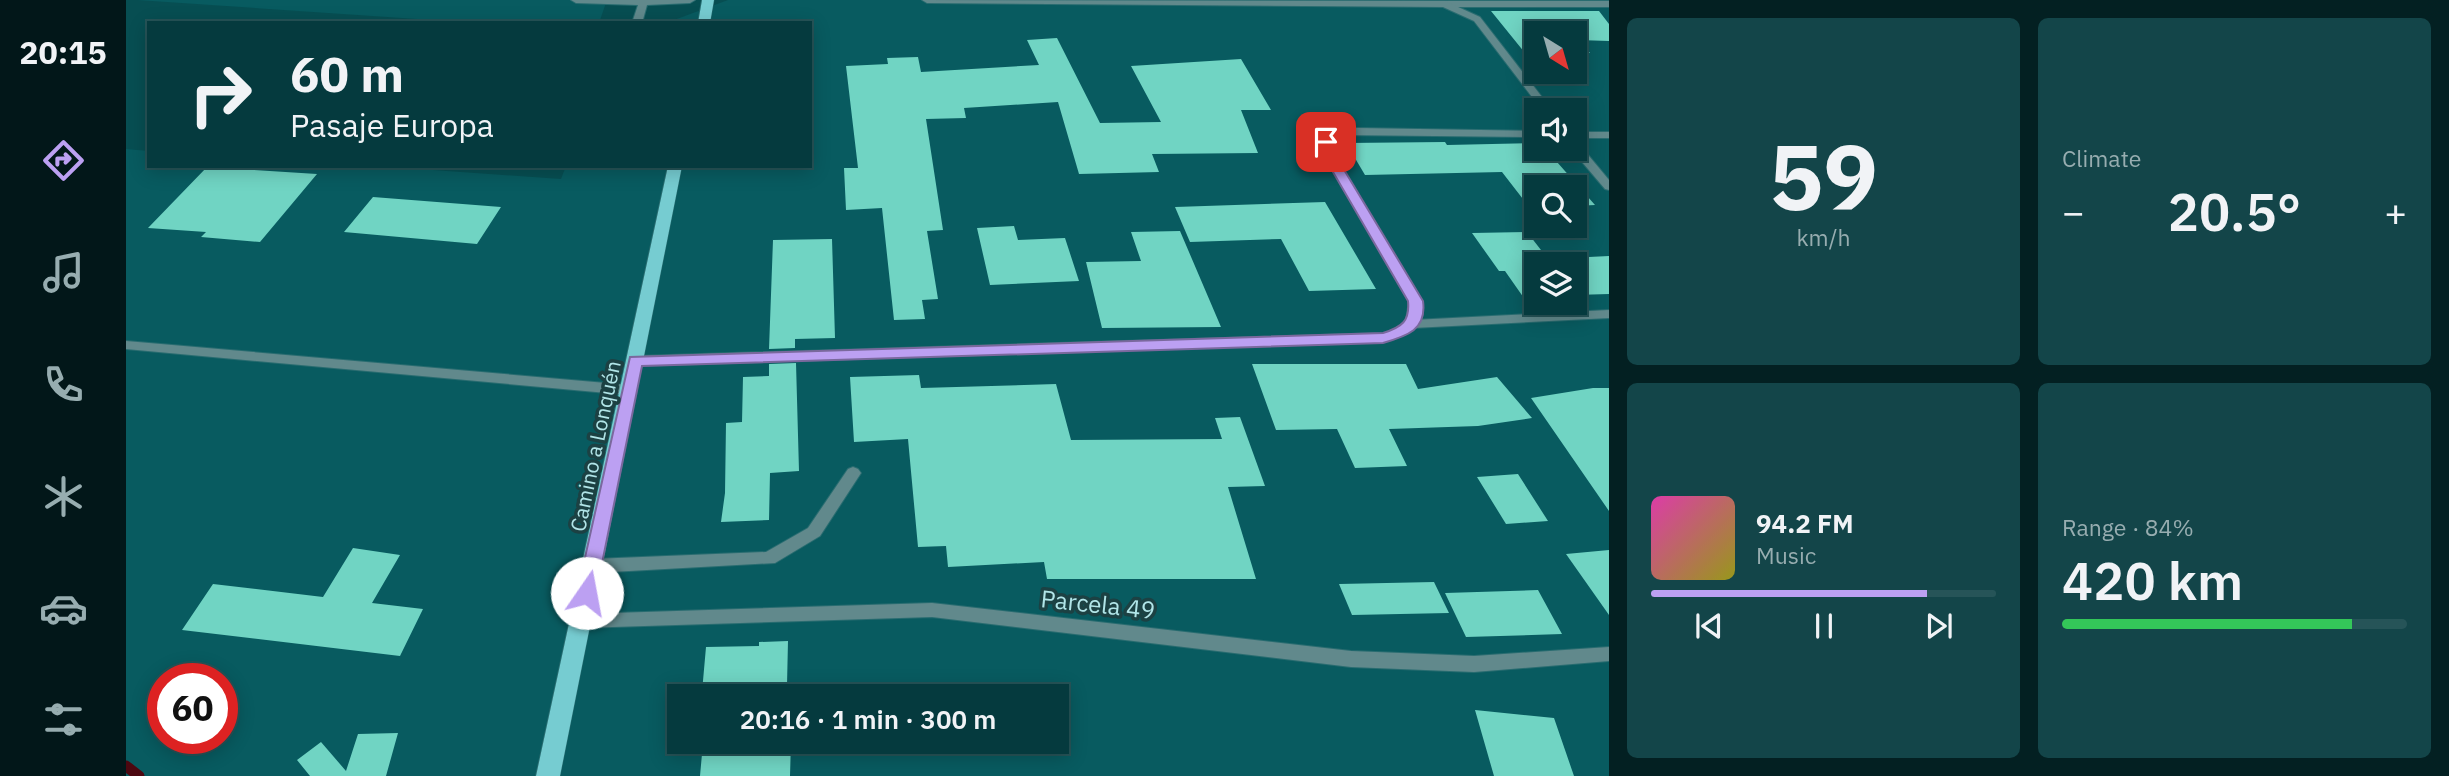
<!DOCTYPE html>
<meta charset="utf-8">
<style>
body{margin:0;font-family:"IBM Plex Sans",sans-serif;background:#134549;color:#f1f3f6;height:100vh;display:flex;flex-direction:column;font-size:26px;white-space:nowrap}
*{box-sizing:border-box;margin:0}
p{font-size:23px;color:#97adb0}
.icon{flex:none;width:38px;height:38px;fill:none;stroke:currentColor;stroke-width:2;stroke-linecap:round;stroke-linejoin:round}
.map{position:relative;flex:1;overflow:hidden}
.drawer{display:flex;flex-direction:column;gap:18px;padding:18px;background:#032022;width:840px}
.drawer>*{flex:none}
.top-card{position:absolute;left:21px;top:21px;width:665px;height:147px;border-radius:0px;box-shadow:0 4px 18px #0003,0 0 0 2px #265458;background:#053a3e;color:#f1f3f6;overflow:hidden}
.needle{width:46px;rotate:143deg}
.tools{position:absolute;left:1398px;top:21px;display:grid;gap:14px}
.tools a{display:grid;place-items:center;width:63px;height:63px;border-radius:0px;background:#053a3e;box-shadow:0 4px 18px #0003,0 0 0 2px #265458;font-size:35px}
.speed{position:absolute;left:21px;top:663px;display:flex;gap:14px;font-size:35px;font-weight:700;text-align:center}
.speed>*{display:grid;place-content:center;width:91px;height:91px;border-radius:50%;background:#053a3e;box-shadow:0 4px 18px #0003,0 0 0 2px #265458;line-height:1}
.speed .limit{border:10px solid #d22;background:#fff;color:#111}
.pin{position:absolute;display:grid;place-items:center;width:60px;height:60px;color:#fff;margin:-30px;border-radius:14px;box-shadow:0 4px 10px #0006}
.me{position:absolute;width:77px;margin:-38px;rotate:12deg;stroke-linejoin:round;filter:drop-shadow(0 0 5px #0008)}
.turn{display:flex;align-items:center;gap:24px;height:147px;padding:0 28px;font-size:32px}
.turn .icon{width:91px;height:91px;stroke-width:2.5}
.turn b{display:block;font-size:49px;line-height:60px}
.big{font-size:52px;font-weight:600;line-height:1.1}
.drawer .widget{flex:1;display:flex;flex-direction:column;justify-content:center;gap:10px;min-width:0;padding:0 24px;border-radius:10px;background:#134549}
.drawer .dial{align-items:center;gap:0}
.dial b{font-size:91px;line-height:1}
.song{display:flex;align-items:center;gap:21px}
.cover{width:84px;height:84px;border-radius:10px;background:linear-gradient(135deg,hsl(320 70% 55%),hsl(60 70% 35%))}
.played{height:7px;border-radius:4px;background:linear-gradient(90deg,#bca0f2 80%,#265458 80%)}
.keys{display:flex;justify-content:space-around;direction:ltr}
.heat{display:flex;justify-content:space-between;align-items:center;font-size:38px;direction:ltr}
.charge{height:10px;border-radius:5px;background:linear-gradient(90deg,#34c759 84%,#265458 0)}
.drawer .tiles{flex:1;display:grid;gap:18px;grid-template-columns:repeat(2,1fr)}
.trip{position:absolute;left:541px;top:684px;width:402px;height:70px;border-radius:0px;background:#053a3e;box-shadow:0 4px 18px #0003,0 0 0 2px #265458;font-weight:600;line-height:70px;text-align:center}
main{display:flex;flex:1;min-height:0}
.menu{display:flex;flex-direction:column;width:126px;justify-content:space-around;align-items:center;background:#021719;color:#97adb0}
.menu .icon{width:49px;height:49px}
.menu .selected{color:#bca0f2}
.menu b{font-size:32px;color:#f1f3f6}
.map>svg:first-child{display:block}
.built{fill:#085b60;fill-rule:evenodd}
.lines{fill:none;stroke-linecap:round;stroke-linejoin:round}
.stream{stroke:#4c0710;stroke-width:11}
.building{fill:#70d4c3}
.lane-casing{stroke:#296c70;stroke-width:2}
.street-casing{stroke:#296c70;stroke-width:2}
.primary-casing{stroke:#296c70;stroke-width:1}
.lane{fill:#61898c;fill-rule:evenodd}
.street{fill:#61898c;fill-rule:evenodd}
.primary{fill:#76ccd1;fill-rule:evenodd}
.route{fill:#bca0f2;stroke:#7a689d;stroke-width:2}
.labels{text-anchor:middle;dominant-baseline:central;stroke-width:7;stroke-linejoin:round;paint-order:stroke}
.street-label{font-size:21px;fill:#b1e5e8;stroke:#1c4143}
.near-street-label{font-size:24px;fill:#b1e5e8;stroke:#1c4143}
</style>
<main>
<nav class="menu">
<b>20:15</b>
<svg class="icon selected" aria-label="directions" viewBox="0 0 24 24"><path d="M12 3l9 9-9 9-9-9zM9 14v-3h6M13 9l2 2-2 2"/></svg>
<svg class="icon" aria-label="music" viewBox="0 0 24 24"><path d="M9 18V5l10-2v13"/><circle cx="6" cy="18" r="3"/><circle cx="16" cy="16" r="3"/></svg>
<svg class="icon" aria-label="phone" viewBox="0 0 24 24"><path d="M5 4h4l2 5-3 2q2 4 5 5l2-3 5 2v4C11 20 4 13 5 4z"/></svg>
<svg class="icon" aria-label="climate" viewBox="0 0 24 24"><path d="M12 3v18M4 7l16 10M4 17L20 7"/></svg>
<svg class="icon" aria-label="car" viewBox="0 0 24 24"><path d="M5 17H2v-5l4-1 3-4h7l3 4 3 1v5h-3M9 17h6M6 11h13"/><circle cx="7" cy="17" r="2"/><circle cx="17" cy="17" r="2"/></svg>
<svg class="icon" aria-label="filters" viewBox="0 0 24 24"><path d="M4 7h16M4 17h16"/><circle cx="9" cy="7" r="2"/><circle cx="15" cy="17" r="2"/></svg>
</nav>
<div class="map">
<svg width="1483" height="776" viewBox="0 0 1483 776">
<rect width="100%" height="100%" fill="#074e52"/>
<path class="built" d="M11 0H481L473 23H350Z
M602 0H1483V776H0V149L23 151V166H251L435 179 440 166H684V23H540ZM1410 33H1449V72H1410ZM1410 110H1449V149H1410ZM1410 187H1449V226H1410ZM1410 264H1449V303H1410ZM37 679H96V738H37ZM553 696H931V742H553Z"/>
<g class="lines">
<path class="stream" d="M0 766 13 776"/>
</g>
<path class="building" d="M1365 11H1473L1483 24V41L1452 40 1464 53H1449V33H1410V53H1399Z
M931 38 974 123 1035 122 1005 66 1115 59 1145 110H1115L1132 153 1026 154 1033 172 953 174 932 102 838 108 840 118 800 119 817 230 801 231 812 299 796 300 799 319 768 320 756 208 720 210 718 168H732L720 66 762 64 761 58 792 57 795 72 913 65 901 40Z
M1319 142 1321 145 1407 143 1423 162H1431L1469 205 1449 206V187H1410V207H1403L1376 172 1239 175 1220 143Z
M81 167 191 174 134 242 75 237 80 232 22 228Z
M247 197 375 207 351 244 218 232Z
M1199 202 1250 289 1183 291 1155 239 1064 242 1049 207Z
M888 226 892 240 939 238 953 281 864 285 851 228Z
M1054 231 1095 327 976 328 960 262 1015 261 1005 232Z
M1401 232 1422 259 1483 256V294L1449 295 1452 299H1449V264H1410V300L1400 301 1379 271H1373L1346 233Z
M706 239 709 338 669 339V348L643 349 647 240Z
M670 363 673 471 644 473 643 520 595 522 599 493 600 423 616 422 617 377 643 376V364Z
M1126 364H1280L1292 389 1371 377 1406 418 1352 426 1263 429 1281 466 1229 468 1211 429 1150 430Z
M793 375 795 388 930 384 945 440 1096 439 1089 418 1114 417 1139 486 1102 487 1130 579H921L918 562 822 567 820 546 792 547 782 439 728 442 724 377Z
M1467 388H1483V511L1405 398Z
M1392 474 1422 521 1380 524 1351 477Z
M227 548 274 555 246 603 297 609 274 656 56 630 87 584 197 597Z
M1483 550V615L1440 554Z
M1308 582 1323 613 1226 615 1213 584Z
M1412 590 1436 634 1340 637 1319 593Z
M662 641 661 685 607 686V691L576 692 580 647 633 646V642Z
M1349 710 1428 718 1448 776H1368Z
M272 733 260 776H184L171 760 195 742 220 771 232 734Z
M665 742 664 776H574L577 743Z"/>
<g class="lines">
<g class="lane-casing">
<path id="lane" d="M445 0H569L564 3 521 5 516 23H506L512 5 450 3Z
M1483 1V7H1319L1314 4 1319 1Z
M1449 132H1483V138H1449Z
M1449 143 1453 144 1483 180V190L1479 189 1445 149H1449Z
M1483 310V318L1287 328 1280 324 1287 320Z
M0 341 503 385 510 390 503 395 0 349Z
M727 467 732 469 735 473 694 536 649 563 467 573 461 571 459 566 461 561 467 559 640 552 682 528 722 469Z
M806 603 1225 651 1348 656 1483 647V661L1348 672 1225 667 806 617 455 628 449 626 447 621 449 616 455 614Z"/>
</g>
<g class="street-casing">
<path id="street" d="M796 0 1319 1 1354 17 1426 110H1416L1348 21 1317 7 801 3Z
M1231 128 1410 131V137L1217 135 1205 143 1204 148 1295 301C1298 327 1280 336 1257 342L510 366 503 361 510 356 1260 333 1273 327 1280 320 1283 301 1194 148C1197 130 1216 129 1231 128Z"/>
</g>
<g class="primary-casing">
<path id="primary" d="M576 0H588L584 23H572Z
M542 166H556L434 776H410Z"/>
</g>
<use href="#lane" class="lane"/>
<use href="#street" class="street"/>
<use href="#primary" class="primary"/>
</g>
<path class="route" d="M1196 139 1206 142 1205 148 1297 301C1301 330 1281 336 1257 343L516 366 470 593 468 599H454L451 593 504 357 1257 333C1276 327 1284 321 1282 301L1193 148Z"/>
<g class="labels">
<g class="street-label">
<text transform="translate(469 446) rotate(-78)">Camino a Lonquén</text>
</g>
<g class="near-street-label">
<text transform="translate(972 604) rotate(6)">Parcela 49</text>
</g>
</g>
</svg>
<div class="tools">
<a><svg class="needle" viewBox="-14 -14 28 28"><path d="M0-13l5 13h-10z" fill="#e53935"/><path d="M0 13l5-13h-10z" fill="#97adb0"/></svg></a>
<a><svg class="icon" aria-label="sound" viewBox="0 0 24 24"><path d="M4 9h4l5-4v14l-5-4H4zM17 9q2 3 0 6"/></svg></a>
<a><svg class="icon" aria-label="search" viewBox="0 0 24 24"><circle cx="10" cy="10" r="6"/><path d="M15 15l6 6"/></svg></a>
<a><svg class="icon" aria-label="layers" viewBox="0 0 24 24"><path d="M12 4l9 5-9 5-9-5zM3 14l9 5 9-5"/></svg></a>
</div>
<div class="speed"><div class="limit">60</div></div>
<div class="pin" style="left:1200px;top:142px;background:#d93025"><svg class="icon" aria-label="arrive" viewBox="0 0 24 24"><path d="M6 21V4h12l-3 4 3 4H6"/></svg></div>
<svg class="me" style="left:461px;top:593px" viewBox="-20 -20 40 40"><circle r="19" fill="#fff"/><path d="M0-13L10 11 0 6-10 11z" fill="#bca0f2"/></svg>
<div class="trip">20:16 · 1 min · 300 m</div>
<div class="top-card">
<div class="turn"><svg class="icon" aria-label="right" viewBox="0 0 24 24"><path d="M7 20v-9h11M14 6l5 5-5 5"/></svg><div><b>60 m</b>Pasaje Europa</div></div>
</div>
</div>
<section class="drawer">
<div class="tiles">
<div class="widget dial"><b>59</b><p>km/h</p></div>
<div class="widget"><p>Climate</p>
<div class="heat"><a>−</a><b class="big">20.5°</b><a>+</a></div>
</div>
<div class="widget">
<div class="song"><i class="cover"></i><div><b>94.2 FM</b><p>Music</p></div></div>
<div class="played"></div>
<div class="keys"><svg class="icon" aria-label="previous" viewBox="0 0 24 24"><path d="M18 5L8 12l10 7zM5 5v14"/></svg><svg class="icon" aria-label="pause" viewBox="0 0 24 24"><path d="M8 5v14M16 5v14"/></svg><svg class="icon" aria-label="next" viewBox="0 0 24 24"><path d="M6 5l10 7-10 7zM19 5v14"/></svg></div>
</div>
<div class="widget"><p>Range · 84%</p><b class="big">420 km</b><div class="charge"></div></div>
</div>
</section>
</main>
